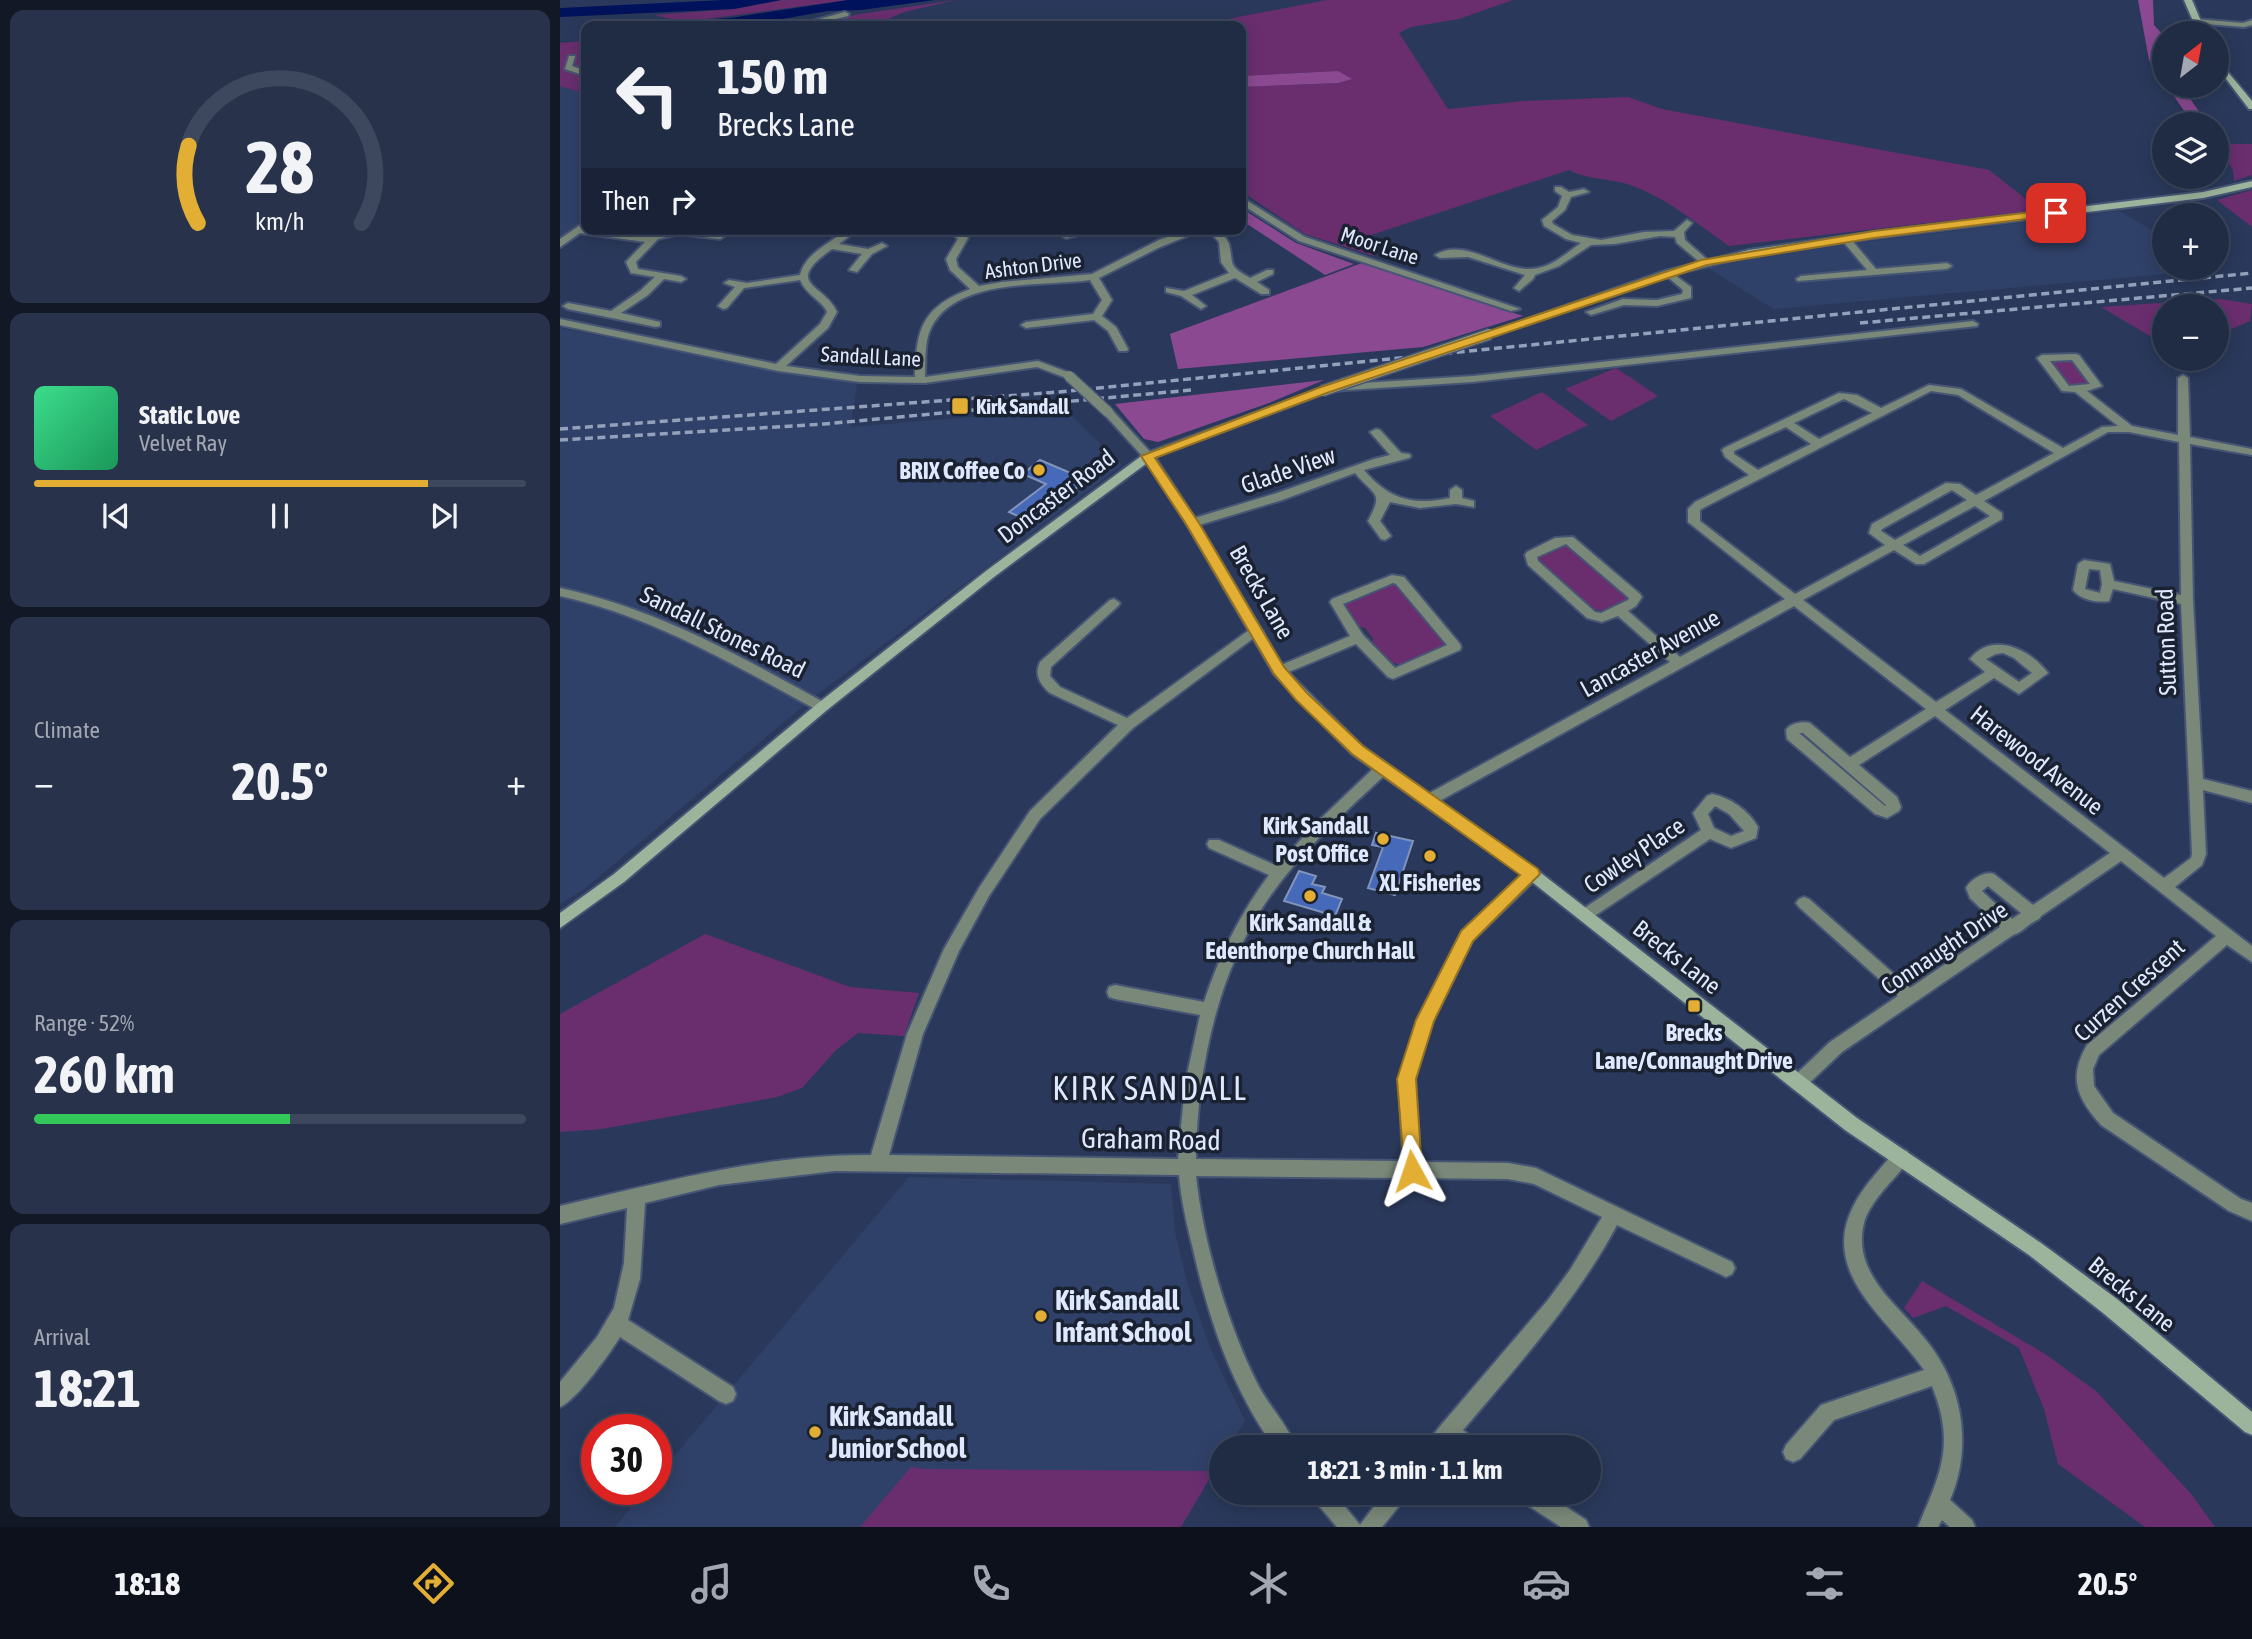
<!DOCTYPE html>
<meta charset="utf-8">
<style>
body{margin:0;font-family:"Asap Condensed",sans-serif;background:#28334b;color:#f1f3f6;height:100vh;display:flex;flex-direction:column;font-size:26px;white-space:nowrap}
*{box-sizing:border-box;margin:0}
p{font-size:23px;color:#a2a7b2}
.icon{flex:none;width:38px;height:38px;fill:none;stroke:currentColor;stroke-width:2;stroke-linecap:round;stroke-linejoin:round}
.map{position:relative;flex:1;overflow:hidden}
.drawer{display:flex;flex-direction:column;gap:10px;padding:10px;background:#121825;width:560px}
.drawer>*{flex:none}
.top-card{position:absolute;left:21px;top:21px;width:665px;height:214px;border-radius:14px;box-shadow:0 4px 18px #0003,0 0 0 2px #3d475d;background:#202b44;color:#f1f3f6;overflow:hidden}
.needle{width:46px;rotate:31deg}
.fabs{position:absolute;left:1592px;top:21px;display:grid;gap:14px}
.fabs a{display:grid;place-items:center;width:77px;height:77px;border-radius:50%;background:#202b44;box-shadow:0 4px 18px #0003,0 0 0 2px #3d475d;font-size:35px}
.speed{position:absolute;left:21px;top:1414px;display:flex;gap:14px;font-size:35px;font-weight:700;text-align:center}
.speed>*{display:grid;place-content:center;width:91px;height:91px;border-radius:50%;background:#202b44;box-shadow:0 4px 18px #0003,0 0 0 2px #3d475d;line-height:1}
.speed .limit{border:10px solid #d22;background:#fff;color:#111}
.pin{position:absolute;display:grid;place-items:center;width:60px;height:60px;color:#fff;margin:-30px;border-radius:14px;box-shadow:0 4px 10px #0006}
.me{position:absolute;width:77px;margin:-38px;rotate:355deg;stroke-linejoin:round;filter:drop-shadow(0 0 5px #0008)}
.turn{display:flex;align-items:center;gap:24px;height:147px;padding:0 21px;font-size:32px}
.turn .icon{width:91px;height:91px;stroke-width:2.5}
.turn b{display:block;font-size:49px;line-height:60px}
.then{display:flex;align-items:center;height:66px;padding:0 21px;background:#0003;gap:14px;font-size:26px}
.big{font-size:52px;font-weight:700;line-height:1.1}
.drawer .widget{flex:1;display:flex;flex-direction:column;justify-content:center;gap:10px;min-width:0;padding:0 24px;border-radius:14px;background:#28334b}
.drawer .dial{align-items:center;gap:0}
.dial svg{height:182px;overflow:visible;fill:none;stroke:#3d475d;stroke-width:7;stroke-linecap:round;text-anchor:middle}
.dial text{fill:#f1f3f6;stroke:none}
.song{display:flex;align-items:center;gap:21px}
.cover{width:84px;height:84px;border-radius:10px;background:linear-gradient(135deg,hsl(150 70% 55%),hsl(150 70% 35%))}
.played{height:7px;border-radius:4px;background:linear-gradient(90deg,#e2ae34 80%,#3d475d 80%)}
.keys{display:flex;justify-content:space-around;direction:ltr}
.heat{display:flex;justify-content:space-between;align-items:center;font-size:38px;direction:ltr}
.charge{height:10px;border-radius:5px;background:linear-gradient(90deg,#34c759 52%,#3d475d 0)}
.trip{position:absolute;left:649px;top:1435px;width:392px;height:70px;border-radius:35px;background:#202b44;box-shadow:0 4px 18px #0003,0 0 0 2px #3d475d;font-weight:700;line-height:70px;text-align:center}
.tab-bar{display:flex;height:112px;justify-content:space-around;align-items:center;background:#0d111b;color:#a2a7b2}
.tab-bar .icon{width:49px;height:49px}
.tab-bar .active{color:#e2ae34}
.tab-bar b{font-size:32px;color:#f1f3f6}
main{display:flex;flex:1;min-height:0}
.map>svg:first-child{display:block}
.built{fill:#304169}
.green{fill:#6a2e6f}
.forest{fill:#8b4991}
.water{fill:#01125c}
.building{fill:#466ab9;stroke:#8194bb;stroke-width:2}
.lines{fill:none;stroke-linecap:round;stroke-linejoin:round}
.street-casing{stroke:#475575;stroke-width:4}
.secondary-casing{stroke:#475575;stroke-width:4}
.street{fill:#7a8879;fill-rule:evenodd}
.secondary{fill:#9db49c;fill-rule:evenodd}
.rail{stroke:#94a1bb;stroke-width:3.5;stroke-dasharray:8 4.5;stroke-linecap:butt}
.street-bridge-casing{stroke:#475575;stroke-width:13;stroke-linecap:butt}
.secondary-bridge-casing{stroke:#475575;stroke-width:13;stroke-linecap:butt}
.street-bridge{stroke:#7a8879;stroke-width:10}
.secondary-bridge{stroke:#9db49c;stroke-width:10}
.route{fill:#e2ae34;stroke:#937122;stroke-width:2}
.poi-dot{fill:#e2ae34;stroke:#1a2131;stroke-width:2.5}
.labels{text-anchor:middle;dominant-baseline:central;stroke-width:7;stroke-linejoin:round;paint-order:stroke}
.far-street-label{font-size:21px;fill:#dee9ff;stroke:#1a2131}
.far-poi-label{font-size:21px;font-weight:bold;fill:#dee9ff;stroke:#1a2131;text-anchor:start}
.poi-label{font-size:24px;font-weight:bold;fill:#dee9ff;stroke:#1a2131}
.street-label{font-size:24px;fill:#dee9ff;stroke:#1a2131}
.near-street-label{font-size:28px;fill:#dee9ff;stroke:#1a2131}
.near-poi-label{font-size:28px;font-weight:bold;fill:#dee9ff;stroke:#1a2131;text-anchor:start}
.near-quarter-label{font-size:33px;letter-spacing:2px;fill:#dee9ff;stroke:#1a2131}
</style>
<main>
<section class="drawer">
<div class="widget dial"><svg viewBox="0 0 100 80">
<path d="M14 69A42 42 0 1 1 86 69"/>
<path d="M14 69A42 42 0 0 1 10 35" stroke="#e2ae34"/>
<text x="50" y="56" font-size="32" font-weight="700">28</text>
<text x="50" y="72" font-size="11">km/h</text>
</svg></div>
<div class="widget">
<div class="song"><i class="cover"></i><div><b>Static Love</b><p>Velvet Ray</p></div></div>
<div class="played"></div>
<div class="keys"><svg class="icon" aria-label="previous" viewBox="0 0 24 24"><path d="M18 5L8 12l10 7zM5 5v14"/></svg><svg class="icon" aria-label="pause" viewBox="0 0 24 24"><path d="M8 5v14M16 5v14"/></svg><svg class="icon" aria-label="next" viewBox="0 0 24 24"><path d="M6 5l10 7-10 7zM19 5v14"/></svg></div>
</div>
<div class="widget"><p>Climate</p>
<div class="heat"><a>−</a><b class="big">20.5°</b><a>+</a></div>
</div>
<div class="widget"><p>Range · 52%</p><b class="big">260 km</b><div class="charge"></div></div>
<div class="widget"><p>Arrival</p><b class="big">18:21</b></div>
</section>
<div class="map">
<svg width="1692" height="1527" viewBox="0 0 1692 1527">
<rect width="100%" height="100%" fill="#2a395b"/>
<path class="built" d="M0 86 26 94V219L0 240Z
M1559 211 1605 237V268L1661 269 1214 309 1148 268 1214 253Z
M0 328 217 371 297 383 291 427 505 409 562 465 254 697 23 890 0 904Z
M349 1177 611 1184 615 1232 627 1282 651 1350 685 1421 669 1447H662L661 1459 621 1527H55L86 1489H96V1478Z"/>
<path class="green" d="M221 0H288L124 22 94 15 174 9Z
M396 0 344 12 312 26H244L300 14Z
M767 0H953L899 19 851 27 839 33 888 109 964 101 1068 97 1102 109 1429 170 1480 210 1169 246C1137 224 1105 196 1067 184 1047 178 1028 180 1009 170L808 236 814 256 745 234 681 191V87L778 83 790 79 778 71 681 76V26H631Z
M26 41V94L0 86V43Z
M1658 144H1692V175L1674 181 1673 170Z
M1692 190V227L1657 200Z
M1660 299 1692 304 1690 321 1657 335V306H1605V345L1541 307Z
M1512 359 1529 381 1527 384H1507L1487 361Z
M1056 368 1098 396 1051 421 1005 389Z
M982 392 1028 425 976 450 930 416Z
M1005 544 1067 593 1066 600 1044 611 1032 609 978 562 977 555Z
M829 583 839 587 886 641 884 648C848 664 843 677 812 646L813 638 805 628 796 626 782 605Z
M145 934 290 987 359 993 344 1036 298 1033 275 1051 242 1088 217 1097 42 1129 0 1132V1014Z
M1362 1281 1485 1354 1536 1391 1632 1495 1655 1527H1585L1498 1464 1484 1409 1459 1348 1386 1306 1353 1318 1344 1308Z
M351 1467 365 1469 654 1471 621 1527H300Z"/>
<path class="forest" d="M1578 0H1593L1594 25 1605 37V83L1589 60Z
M778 71 792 79 778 83 681 87V76Z
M1607 86H1621L1648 124H1633Z
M681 208 736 243 794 264 765 275 681 220Z
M802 263 963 316 863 347 618 369 610 334Z
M764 380 709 403 598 442 584 439 555 404Z"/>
<path class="water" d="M164 0H221L174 9 0 17V8Z
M288 0H375L301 10 268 11 181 26H45L170 18Z"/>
<path class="building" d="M480 460 527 480 471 522 449 512 486 484 463 474Z
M816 833 853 841 835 895 808 888 823 847 812 845Z
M739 871 756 876 752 884 765 887 762 893 782 899 775 916 724 901Z"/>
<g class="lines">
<g class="street-casing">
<path id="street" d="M285 12 289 14 288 16 246 26H234Z
M1636 19 1683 23 1692 20V25L1684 27 1633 23V19Z
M9 56H15L12 66 26 71V76L5 69Z
M995 187H1001L1009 192 1024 189 1029 192 1011 197 1005 210 992 221 993 224 1012 235 1041 240 1084 232 1114 231 1127 220 1132 223 1124 232 1125 240 1150 262 1142 264 1117 243 1115 237 1100 236 1055 244 1031 245 999 266 975 275 973 279 959 291 954 288 965 275 908 257 880 258 875 255C908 235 944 276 978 268 994 265 1008 252 1021 243L1006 239 984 226 982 220 998 207 1002 196 995 191Z
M681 197 745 237 960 309 951 311 739 241 681 204Z
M26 221V229L86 236 115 229 158 233 163 229H174L160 239 119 234 98 239 76 262 78 269 121 276 126 279 121 282 104 279 88 295 61 313 100 322V326L96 327 8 309 3 306 8 303 51 311 80 291 95 277 71 273 66 262 85 242 20 233 0 247V239Z
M288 229H299L279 244 308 249 322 243 327 246 312 254 297 272 289 270 302 254 272 249C221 285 265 284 277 312L268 328 226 366 300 376 355 377C356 329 362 307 410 289L390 270 386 259 398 239 387 229H398L408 238 396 259 398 267 419 286 442 282 532 274 599 240 630 229H645L598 248 539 278 552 300 542 316 556 327 568 349 567 351H559L548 331 534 320 466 328 461 325 466 322 533 314 542 300 530 280C482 287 396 277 371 328 364 342 366 361 365 377L478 361 513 374V378L509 379 477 367 365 383 300 382 218 371 0 325V319L216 364 260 324 267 312C262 300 247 296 240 280L184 288 167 308 163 309 158 306 175 287 164 283 169 280 187 283 240 275C246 252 271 243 288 229Z
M489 229C503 229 513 231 526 229L531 232 506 238Z
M647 229H657C661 233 667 238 669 244 674 265 667 265 690 278L707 270H713V274L697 282 709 290V294H701L675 278 632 295 646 306 641 309 621 296 606 292V288L624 291 669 273 661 262 659 242Z
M1286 236 1289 237 1316 269 1387 263 1392 266 1387 269 1238 281 1236 279 1241 276 1307 270 1281 239Z
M1108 270 1131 287V298L1097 306 1064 305 1031 315 1026 312 1063 299 1097 300 1122 294 1123 290 1103 273Z
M1413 321 1418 324 1417 326 913 382 771 391 766 388 771 385 913 376Z
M1515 354 1519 355 1542 386 1527 391 1572 426 1618 435V378L1623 375 1628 378 1630 437 1692 449V455L1630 444 1633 601 1643 779 1692 791V803L1643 790 1646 854 1642 865 1615 887 1692 946V962L1667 945 1539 1055 1533 1069 1534 1086 1553 1113 1681 1199 1692 1203V1221L1669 1211 1541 1125C1517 1098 1508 1078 1527 1045L1656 936 1561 861 1481 916 1479 919C1469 923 1462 933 1453 935L1282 1052 1244 1088 1238 1091 1232 1088 1230 1083 1232 1078 1270 1042 1338 996 1239 907 1236 903 1239 899 1244 897 1249 899 1350 988 1440 927 1410 898 1406 888C1411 879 1425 871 1434 874L1473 905 1550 853 1375 716 1299 765 1337 797 1341 807 1339 811 1327 818 1315 814 1227 739 1226 730C1230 723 1243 721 1250 723L1290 757 1366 709 1234 606 874 804H864L862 800 864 796 1110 662 1058 616 1042 622 1027 618 968 565 965 555 967 552 995 538 1013 537 1080 594 1082 597 1076 606 1068 611 1120 657 1225 599 1128 522V509L1135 502 1189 475 1165 457 1162 450 1164 448 1279 393 1297 395 1321 408 1369 385 1401 389 1503 448 1542 427 1558 426 1515 392 1502 391 1477 358 1482 355ZM1512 360 1530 384 1509 386 1490 361ZM1371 391 1398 395 1494 453 1416 495 1400 484 1386 483 1312 524 1309 533 1325 545 1235 594 1140 521V510L1143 508ZM1284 399 1312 413 1259 439 1234 423ZM1226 427 1251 444 1198 470 1174 454V451ZM1548 432H1569L1619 442 1621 595 1554 581 1550 564 1524 560 1518 564 1513 590C1521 600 1537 603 1549 601L1553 589 1621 604 1632 854 1631 858 1604 878 1385 710 1434 678 1459 694 1488 673C1470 649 1432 631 1410 659L1425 672 1376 702 1243 600 1334 550 1356 564H1364L1442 519V513L1424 501ZM1392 490 1407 500 1335 540 1321 531 1322 529ZM1415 506 1430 516 1360 556 1343 545ZM1006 544 1069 598 1068 600 1041 613 1035 612 978 561 977 557ZM1529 569 1540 570 1542 584 1540 593 1525 589ZM1443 653 1454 658 1472 673 1459 682 1426 659 1436 654ZM1239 733H1243L1326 805 1325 806ZM1428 886 1461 913 1452 919 1422 891Z
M548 409 552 410 592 454V458H584L544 414V410Z
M816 429 820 430 841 453 849 454 851 456 849 458 804 470C828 499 853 506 890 498V490L896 486 902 490V498L914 501V507L896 504 860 508 830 502 820 521 831 536 825 540 821 539 808 521C824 491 815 497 795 473L722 500 636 526H628L626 523 628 520 714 494 814 459 830 455 810 432Z
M832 575 844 577 900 644 901 647 900 650 833 679 828 677 796 644 724 674H714L712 671 714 668 790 636 770 602 772 599ZM833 583 836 584 887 645 835 668 803 635 783 604Z
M0 588C100 610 178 655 267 704L269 707 267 710H257C174 665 94 617 0 596Z
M554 599 560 603 558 606 491 667 490 676 500 687 567 718 692 628 697 627 703 631 573 728 480 819 429 896 399 951 363 1034 329 1155 618 1159 625 1084 640 1015 555 999 549 997 547 992 549 987 555 985 644 1002C659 956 680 914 709 875L649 848 647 844 649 840H659L717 866 752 827 817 765H827L829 769 827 773C783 814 737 855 704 905 656 978 637 1072 636 1159L843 1161 839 1079 857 1020 902 931 967 870 972 868 977 870 979 874 977 878 912 941 873 1021 855 1079 860 1162 948 1163 976 1168 1172 1262 1175 1268 1172 1274 1166 1277 1160 1274 1057 1225C1016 1301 959 1364 903 1430L915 1440 918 1447H893L891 1445 889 1447H866L869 1440 882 1424 988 1300 1010 1270 1042 1217 974 1184 948 1179 636 1176C643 1241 667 1323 697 1383 708 1405 727 1424 736 1447H714C672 1388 649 1320 633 1249 627 1225 621 1200 619 1175L275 1171 159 1185 85 1203 80 1279 68 1320 173 1387 176 1394 173 1401 166 1404 159 1401 60 1337C50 1353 17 1400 0 1407V1382L37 1337 54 1308 64 1263 67 1208 0 1224V1206C103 1182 205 1154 311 1155L347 1034 384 949 419 888 470 811 558 725 490 693C480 684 474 675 480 662L550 600Z
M1152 794C1171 798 1188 810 1198 827L1196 838 1171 848 1150 839 1030 919 1025 921 1020 919 1017 915 1020 911 1141 830 1133 813 1147 796ZM1155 806 1169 814 1184 831 1171 836 1154 828 1148 814Z
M1341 1149 1347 1151 1350 1157 1347 1163C1333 1181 1310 1201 1304 1223 1291 1276 1342 1307 1369 1344 1404 1390 1412 1448 1390 1500L1412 1520 1415 1527H1390L1382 1520 1378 1527H1358C1380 1474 1396 1445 1372 1386L1274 1420 1240 1459 1233 1462 1226 1459 1223 1452 1226 1445 1261 1405 1364 1370C1331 1321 1259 1275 1293 1207 1303 1186 1320 1170 1335 1151Z
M751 1493H774L800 1525 824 1493H847L844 1500 822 1527H777L754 1500Z
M957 1493H985L1026 1520 1029 1527H1001L960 1500Z"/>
</g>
<g class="secondary-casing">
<path id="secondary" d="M1624 0H1632L1646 33H1638Z
M1657 59 1692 101V109H1689L1657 67Z
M1692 181V187L1643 198 1314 238 1189 256 1111 275 934 336H926L925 334 1105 271 1189 250 1314 232 1643 192Z
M762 388 767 391 766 393 595 457 638 523 724 668 802 746 977 870 1297 1118 1481 1243 1557 1299 1692 1412V1435L1685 1432 1543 1313 1469 1255 1285 1130 967 878 792 754 714 674 626 523 587 463 434 577 267 710 64 882 0 928V913L54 874 257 704 426 571 584 454Z"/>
</g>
<use href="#street" class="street"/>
<use href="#secondary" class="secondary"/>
<path class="rail" d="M1300 323 1692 288
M0 429 499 392 1692 273
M0 440 264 424 631 390"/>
<g class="street-bridge-casing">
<path id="street-bridge" d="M509 376 548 412"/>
</g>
<g class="secondary-bridge-casing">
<path id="secondary-bridge" d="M762 391 930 334"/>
</g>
<use href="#street-bridge" class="street-bridge"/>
<use href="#secondary-bridge" class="secondary-bridge"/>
</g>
<path class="route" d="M1496 209 1499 210V215L1314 238 1147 265 767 393 595 458 639 523 724 667 747 693 803 746 978 869 980 874 913 941 874 1021 856 1079 862 1171 859 1177 852 1180 845 1177 837 1079 856 1020 901 931 960 875 792 754 736 700 714 674 626 524 581 456 758 388 1141 260 1314 231Z"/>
<g class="poi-dot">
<rect x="391" y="397" width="18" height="18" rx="3.5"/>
<circle cx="479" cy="470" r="7"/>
<circle cx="823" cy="839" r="7"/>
<circle cx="870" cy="856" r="7"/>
<circle cx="750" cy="896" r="7"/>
<rect x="1127" y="999" width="14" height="14" rx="3.5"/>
<circle cx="481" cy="1316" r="7"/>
<circle cx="255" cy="1432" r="7"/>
</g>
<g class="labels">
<g class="far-street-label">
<text transform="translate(820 245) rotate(18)">Moor Lane</text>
<text transform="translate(473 265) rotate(-7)">Ashton Drive</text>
<text transform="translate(311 356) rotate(3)">Sandall Lane</text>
</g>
<g class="far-poi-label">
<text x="416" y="406">Kirk Sandall</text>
</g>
<g class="poi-label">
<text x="465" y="470" text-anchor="end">BRIX Coffee Co</text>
<text x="809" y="825" text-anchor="end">Kirk Sandall<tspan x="809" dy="28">Post Office</tspan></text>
<text x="870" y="882">XL Fisheries</text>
<text x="750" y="922">Kirk Sandall &amp;<tspan x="750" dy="28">Edenthorpe Church Hall</tspan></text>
<text x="1134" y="1032">Brecks<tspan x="1134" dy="28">Lane/Connaught Drive</tspan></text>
</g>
<g class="street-label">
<text transform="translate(728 470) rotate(-19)">Glade View</text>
<text transform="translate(496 496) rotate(-37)">Doncaster Road</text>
<text transform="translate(702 592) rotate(60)">Brecks Lane</text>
<text transform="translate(163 632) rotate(26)">Sandall Stones Road</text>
<text transform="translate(1606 642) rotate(-92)">Sutton Road</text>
<text transform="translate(1090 653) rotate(-29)">Lancaster Avenue</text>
<text transform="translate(1477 760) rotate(38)">Harewood Avenue</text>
<text transform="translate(1074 855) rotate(-34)">Cowley Place</text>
<text transform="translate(1384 948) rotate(-34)">Connaught Drive</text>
<text transform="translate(1117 957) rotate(38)">Brecks Lane</text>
<text transform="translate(1569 990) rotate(-42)">Curzen Crescent</text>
<text transform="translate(1572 1294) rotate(39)">Brecks Lane</text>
</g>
<g class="near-street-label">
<text transform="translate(591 1139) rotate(1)">Graham Road</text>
</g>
<g class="near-poi-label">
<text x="495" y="1300">Kirk Sandall<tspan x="495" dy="32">Infant School</tspan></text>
<text x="269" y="1416">Kirk Sandall<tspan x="269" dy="32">Junior School</tspan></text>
</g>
<g class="near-quarter-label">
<text x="590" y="1088">KIRK SANDALL</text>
</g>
</g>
</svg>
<div class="fabs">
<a><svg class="needle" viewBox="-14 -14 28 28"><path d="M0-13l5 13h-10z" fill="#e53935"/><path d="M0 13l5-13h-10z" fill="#a2a7b2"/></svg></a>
<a><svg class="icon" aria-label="layers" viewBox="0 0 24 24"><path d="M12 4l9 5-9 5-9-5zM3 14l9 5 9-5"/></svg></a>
<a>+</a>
<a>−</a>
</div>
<div class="speed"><div class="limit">30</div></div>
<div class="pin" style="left:1496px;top:213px;background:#d93025"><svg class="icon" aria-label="arrive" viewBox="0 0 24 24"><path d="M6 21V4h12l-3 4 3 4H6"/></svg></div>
<svg class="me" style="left:852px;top:1171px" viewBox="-20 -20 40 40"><path d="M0-17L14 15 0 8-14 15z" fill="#e2ae34" stroke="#fff" stroke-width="4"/></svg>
<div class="trip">18:21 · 3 min · 1.1 km</div>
<div class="top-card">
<div class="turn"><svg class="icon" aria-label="left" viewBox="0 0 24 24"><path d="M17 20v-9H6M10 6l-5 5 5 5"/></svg><div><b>150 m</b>Brecks Lane</div></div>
<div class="then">Then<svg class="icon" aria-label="right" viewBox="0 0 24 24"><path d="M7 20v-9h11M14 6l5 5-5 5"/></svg></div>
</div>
</div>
</main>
<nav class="tab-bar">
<b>18:18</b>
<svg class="icon active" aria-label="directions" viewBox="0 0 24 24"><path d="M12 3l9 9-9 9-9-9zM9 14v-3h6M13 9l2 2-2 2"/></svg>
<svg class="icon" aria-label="music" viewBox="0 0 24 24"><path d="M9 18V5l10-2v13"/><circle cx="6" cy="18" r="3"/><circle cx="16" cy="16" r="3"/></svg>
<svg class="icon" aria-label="phone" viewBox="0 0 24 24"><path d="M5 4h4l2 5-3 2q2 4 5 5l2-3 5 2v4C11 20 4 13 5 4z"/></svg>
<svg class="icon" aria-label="climate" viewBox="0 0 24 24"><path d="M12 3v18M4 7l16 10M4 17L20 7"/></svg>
<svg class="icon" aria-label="car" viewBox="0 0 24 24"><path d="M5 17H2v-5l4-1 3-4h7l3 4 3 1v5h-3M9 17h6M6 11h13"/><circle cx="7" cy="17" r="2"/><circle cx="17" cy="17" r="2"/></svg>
<svg class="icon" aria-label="filters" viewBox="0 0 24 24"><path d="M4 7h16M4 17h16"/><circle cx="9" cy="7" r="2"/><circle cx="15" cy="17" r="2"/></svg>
<b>20.5°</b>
</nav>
